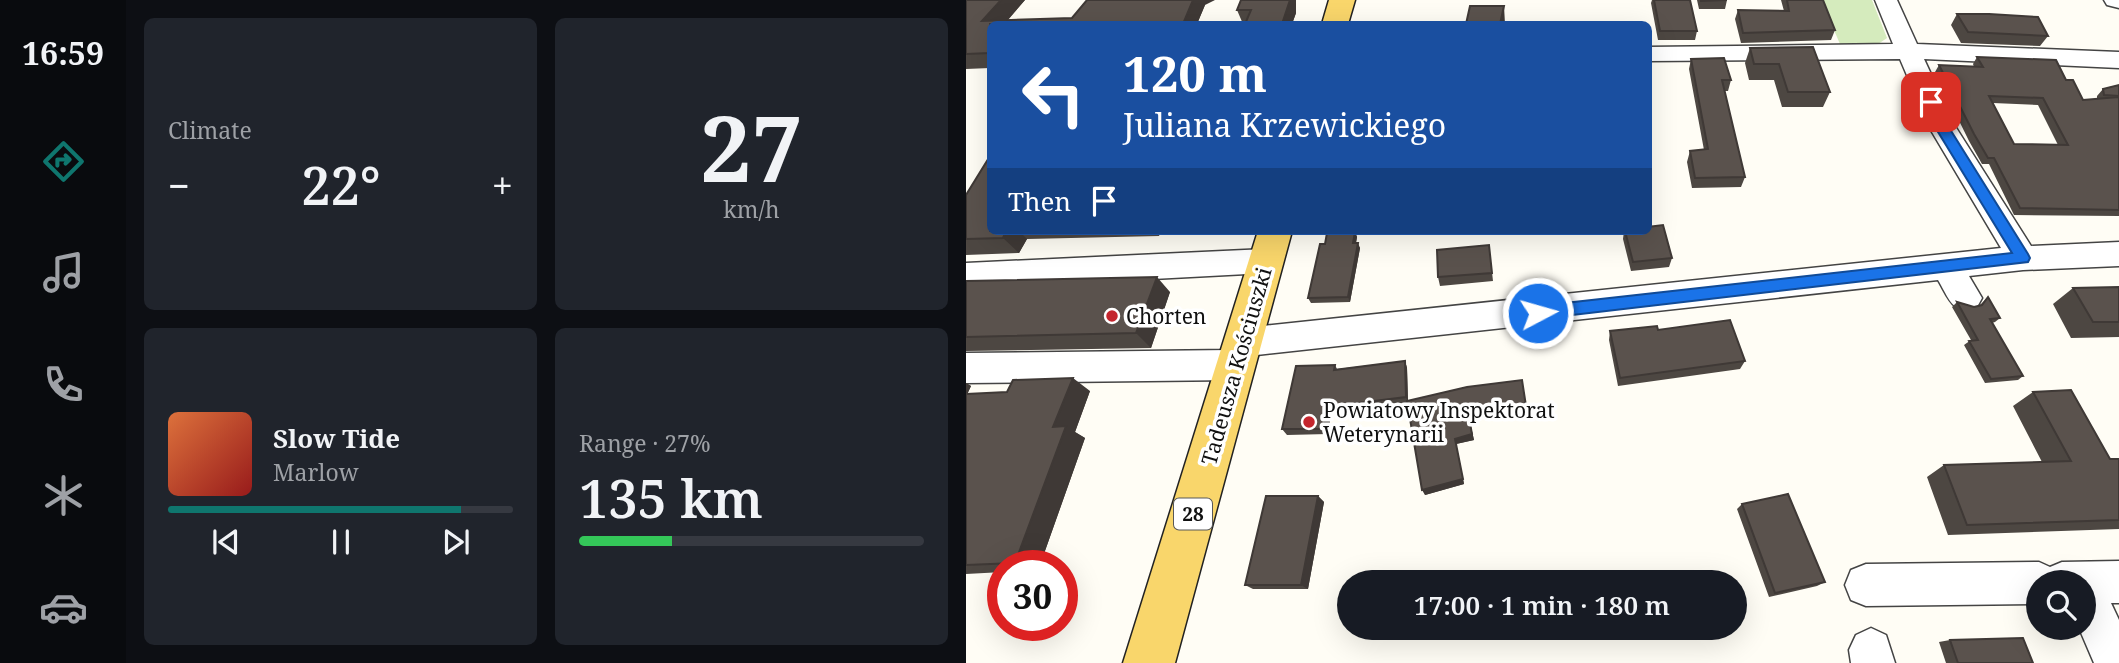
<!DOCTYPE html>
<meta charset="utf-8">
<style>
body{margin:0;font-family:"Noto Serif",serif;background:#20242c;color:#f1f3f6;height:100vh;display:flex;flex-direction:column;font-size:26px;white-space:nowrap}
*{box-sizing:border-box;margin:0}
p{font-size:23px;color:#9ea1a6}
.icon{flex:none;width:38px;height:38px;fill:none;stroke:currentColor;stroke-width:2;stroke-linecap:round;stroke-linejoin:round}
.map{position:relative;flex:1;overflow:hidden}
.side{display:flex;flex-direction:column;gap:18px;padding:18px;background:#0d0f14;width:840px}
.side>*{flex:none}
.banner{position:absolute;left:21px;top:21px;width:665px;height:214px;border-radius:10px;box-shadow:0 7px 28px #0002;background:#1a4fa0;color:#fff;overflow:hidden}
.buttons{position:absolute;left:1060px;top:570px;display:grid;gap:14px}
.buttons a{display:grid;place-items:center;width:70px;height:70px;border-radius:50%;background:#171b24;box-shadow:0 7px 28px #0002;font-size:35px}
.speed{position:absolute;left:21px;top:550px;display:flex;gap:14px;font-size:35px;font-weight:700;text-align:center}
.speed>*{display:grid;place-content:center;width:91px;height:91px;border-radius:50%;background:#171b24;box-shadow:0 7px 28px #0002;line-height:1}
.speed .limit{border:10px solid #d22;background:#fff;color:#111}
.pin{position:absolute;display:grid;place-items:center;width:60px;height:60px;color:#fff;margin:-30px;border-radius:14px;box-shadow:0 4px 10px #0006}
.me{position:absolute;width:77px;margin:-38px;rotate:84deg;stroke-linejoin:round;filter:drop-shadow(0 0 5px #0008)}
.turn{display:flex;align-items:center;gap:24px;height:147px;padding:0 21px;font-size:32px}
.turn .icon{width:91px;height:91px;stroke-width:2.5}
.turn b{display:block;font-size:49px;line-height:60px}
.then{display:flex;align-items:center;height:66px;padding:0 21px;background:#0003;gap:14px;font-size:26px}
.big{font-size:52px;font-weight:600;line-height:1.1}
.side .tile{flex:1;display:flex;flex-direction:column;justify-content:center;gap:10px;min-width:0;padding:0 24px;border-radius:10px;background:#20242c}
.side .dial{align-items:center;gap:0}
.dial b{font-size:91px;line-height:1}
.song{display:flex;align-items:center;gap:21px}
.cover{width:84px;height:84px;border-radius:10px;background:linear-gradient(135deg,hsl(20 70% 55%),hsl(0 70% 35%))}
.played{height:7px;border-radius:4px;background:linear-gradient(90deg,#0f766e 85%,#363941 85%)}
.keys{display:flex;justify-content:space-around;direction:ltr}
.heat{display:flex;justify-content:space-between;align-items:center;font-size:38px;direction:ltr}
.charge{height:10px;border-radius:5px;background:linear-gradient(90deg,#34c759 27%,#363941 0)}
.side .tiles{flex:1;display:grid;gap:18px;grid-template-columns:repeat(2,1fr)}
.trip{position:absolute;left:371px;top:570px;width:410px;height:70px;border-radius:35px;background:#171b24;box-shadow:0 7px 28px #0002;font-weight:600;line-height:70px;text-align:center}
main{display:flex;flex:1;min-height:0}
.tab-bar{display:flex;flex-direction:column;width:126px;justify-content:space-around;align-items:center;background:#090b0e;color:#9ea1a6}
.tab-bar .icon{width:49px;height:49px}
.tab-bar .selected{color:#0f766e}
.tab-bar b{font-size:32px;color:#f1f3f6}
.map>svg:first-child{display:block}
.green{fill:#d5ebbd}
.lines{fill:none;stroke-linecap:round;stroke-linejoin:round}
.minor-casing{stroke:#444;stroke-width:3}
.major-casing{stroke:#222;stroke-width:3}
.minor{fill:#fff;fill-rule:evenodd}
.major{fill:#f9d66b;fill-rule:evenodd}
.wall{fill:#4d4742;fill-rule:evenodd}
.shaded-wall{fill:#3f3936}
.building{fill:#5a524d;stroke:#3f3936;stroke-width:2;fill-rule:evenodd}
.route{fill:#1a73e8;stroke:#114b97;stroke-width:2}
.poi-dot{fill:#c4262e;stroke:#fff;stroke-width:2.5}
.labels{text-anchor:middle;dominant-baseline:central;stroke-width:7;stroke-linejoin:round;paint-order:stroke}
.shield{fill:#fff;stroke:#585858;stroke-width:2}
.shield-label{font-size:19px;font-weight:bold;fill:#111}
.poi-label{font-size:21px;fill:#111;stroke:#fff;text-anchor:start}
.street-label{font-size:21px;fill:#111;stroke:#fff}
</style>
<main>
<nav class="tab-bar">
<b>16:59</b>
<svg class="icon selected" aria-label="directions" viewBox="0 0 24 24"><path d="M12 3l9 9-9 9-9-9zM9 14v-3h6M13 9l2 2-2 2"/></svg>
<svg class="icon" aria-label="music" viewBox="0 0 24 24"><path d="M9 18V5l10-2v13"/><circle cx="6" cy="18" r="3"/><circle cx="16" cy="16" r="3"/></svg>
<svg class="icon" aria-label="phone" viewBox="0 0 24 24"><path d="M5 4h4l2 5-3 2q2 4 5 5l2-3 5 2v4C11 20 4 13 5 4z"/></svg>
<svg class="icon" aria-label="climate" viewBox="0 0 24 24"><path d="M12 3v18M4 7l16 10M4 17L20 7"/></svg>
<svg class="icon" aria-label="car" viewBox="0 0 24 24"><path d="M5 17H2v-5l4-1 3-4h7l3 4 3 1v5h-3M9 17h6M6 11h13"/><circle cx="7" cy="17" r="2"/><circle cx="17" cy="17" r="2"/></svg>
</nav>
<section class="side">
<div class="tiles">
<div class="tile"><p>Climate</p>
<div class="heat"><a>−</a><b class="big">22°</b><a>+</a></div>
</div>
<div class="tile dial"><b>27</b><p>km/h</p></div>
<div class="tile">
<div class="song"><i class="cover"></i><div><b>Slow Tide</b><p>Marlow</p></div></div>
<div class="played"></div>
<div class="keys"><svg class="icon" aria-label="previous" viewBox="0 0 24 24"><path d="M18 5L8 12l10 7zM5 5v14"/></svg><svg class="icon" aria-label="pause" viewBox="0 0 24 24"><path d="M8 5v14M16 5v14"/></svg><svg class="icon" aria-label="next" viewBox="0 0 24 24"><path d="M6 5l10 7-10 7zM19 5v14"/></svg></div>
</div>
<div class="tile"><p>Range · 27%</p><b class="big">135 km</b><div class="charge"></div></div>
</div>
</section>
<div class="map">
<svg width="1153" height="663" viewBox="0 0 1153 663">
<rect width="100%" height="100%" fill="#fffdf5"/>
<path class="green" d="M855 0H906L921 38 912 44H874Z"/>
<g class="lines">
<g class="minor-casing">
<path id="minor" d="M909 0H931L951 44 1153 52V68L958 59 989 126 1065 246 1153 242V266L1057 270 1003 276 1016 298 1011 307C986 316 983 298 972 280L282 356 286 365 281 376 269 380 0 383V353L264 350 260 342 265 332 277 328 1035 248 963 127 934 59 682 61V47L927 44Z
M1138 0H1153V8L1141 5Z
M300 249 311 252 315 261 311 270 300 273 0 289V263Z
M1153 561V603H1145L1153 620V663H1128L1113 628H1118V583H1073V604L900 606 885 600 879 585 885 570 900 564 1073 562 1084 567 1096 562Z
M905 628 920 635 929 663H885L883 650 890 635Z"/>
</g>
<g class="major-casing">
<path id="major" d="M363 0H389L382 24H356Z
M292 231H326L209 663H157Z"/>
</g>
<use href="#minor" class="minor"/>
<use href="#major" class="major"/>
</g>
<path class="wall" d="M0 0H59L42 20 106 18 239 5 231 24H24V68L0 69Z
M275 0H330V13L326 24H277L271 10Z
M686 0H724L731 31 729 40H692L685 3Z
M731 0H761L759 9H733Z
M815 0H857L869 30 865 40 775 43 769 19 772 10 818 11Z
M991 14 1082 36 1074 46 995 43 985 25Z
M784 48 864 92 857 107H816L808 80H783L779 63Z
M1011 57 1100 80 1117 100 1131 99V96L1137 89 1153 85V216L1048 215 1023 164H1016L1003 141 969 72 973 65 1008 67 1007 64ZM1027 103 1072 105 1092 145 1048 144Z
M725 59 765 80 762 91H758L779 177 775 187 726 188 721 162 724 151 738 150 723 69Z
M0 195 24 231H195L193 236 61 239 53 253 0 255Z
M658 231H682L706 258 703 267 665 271 657 239Z
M389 232 391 237 390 243 394 248 384 302 345 303 342 298 359 244Z
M523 245 527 281 474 286 472 277Z
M0 281 204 292 185 348 0 351Z
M1153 287V337L1105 338 1087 304 1107 288Z
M1022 297 1034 318 1029 322 1026 323 1057 376 1052 380 1019 383 998 345 1005 340 986 307 991 302 1008 307 1014 305Z
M644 331 779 361 774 369 652 386 643 340Z
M439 361 441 368 442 400 560 406V412L503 419 508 440 490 444 498 484 459 495 442 403 365 413 362 434 321 435 316 429 369 365 371 369Z
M0 383 5 386 1 394 124 391 109 432 119 438 74 565H37V572L0 574Z
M1067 392 1144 459H1153V529L982 535 961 477 978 465 1076 462 1047 406Z
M352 496 358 502 342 589H287L279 585Z
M776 504 859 582 851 586 803 597 771 509Z
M984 640 1067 663H980L973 642Z"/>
<path class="shaded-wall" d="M35 0H59L38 24 16 21Z
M227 0H249L239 5 231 24H217Z
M324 0H330V13L326 24H316Z
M538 6 539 24H534Z
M40 231H53L61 239 53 253 37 238Z
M389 232 391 237 389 248 387 243Z
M392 243 394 248 384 302 382 297Z
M191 277 204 292 185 348 170 333Z
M439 361 441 368 442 403 440 397Z
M107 378 124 391 109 432 119 438 74 565H55L49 563 87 427Z
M0 383 5 386 0 397Z
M361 407 365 413 362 434 358 429Z
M502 413 508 440 490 444 498 484 459 495 456 490 489 439Z
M352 496 358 502 342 589 335 585Z"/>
<path class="building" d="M0 0H35L16 21 106 18 121 0H227L217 24H24V53L0 54Z
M275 0H324L316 24H279L285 10H271Z
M688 0H724L731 31H694Z
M735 0H761L735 1Z
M821 0H857L869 30 777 33 772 10 823 11Z
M504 6H538L534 24H500Z
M991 14H1023L1072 17 1082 36 1002 32Z
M847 47 864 92H822L813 64H788L784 48Z
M1011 57 1090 60 1100 80H1107L1117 100 1153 97V210L1054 208 1028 158H1022L1008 134 973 65 1017 67ZM1023 96 1077 98 1102 145 1048 144Z
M758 58 765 80H756L779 177 729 178 724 151 742 149 725 59Z
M1153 85V96L1138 95 1137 89Z
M24 156V231H40L37 238 0 239V195Z
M697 225 706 258 667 262 659 231H682V227Z
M389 232 387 243H392L382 297 342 298 354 244H359L361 233Z
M523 245 526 273 472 277 471 250Z
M191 277 170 333 0 337V281Z
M1153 287V322H1127L1107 288Z
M1022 297 1034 318 1024 319 1057 376 1025 379 1003 341 1012 340 991 302 1008 307 1016 305Z
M764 320 779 361 654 378 644 331 691 326 692 330Z
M439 361 440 397 361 407 358 429H316L330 366 369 365 368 370Z
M107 378 87 427 100 426 49 563 0 565V394L41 392 47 380Z
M556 380 560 406 502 413 506 434 489 439 497 479 456 490 441 401 501 387Z
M1105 390 1144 459H1153V520L1001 525 978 465 1105 461 1067 392Z
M822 494 859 582 809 593 776 504Z
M300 496H352L335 585H279Z
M1057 638 1067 663H992L984 640Z"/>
<path class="route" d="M965 97 971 102 982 126 1062 254 1064 258 1062 262 572 319 566 317 564 313 572 306 1046 253 969 127 959 102Z"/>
<g class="poi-dot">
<circle cx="146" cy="316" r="7"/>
<circle cx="343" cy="422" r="7"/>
</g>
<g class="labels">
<rect class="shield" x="208" y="498.5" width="38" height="31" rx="5"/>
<g class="shield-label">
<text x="227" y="514">28</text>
</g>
<g class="poi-label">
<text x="160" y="316">Chorten</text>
<text x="357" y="410">Powiatowy Inspektorat<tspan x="357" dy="24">Weterynarii</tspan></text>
</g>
<g class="street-label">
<text transform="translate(270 366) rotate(-74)">Tadeusza Kościuszki</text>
</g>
</g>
</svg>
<div class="buttons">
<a><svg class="icon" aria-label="search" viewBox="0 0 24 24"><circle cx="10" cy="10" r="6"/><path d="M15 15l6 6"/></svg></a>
</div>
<div class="speed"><div class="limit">30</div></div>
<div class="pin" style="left:965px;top:102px;background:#d93025"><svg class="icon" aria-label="arrive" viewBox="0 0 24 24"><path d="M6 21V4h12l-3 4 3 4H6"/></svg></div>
<svg class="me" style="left:572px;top:313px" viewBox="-20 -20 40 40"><circle r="17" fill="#1a73e8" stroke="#fff" stroke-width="3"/><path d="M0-11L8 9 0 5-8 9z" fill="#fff"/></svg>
<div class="trip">17:00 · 1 min · 180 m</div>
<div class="banner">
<div class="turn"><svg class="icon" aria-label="left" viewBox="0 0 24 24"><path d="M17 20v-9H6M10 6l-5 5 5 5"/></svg><div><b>120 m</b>Juliana Krzewickiego</div></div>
<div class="then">Then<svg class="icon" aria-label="arrive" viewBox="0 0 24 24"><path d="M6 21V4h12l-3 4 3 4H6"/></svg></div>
</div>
</div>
</main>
